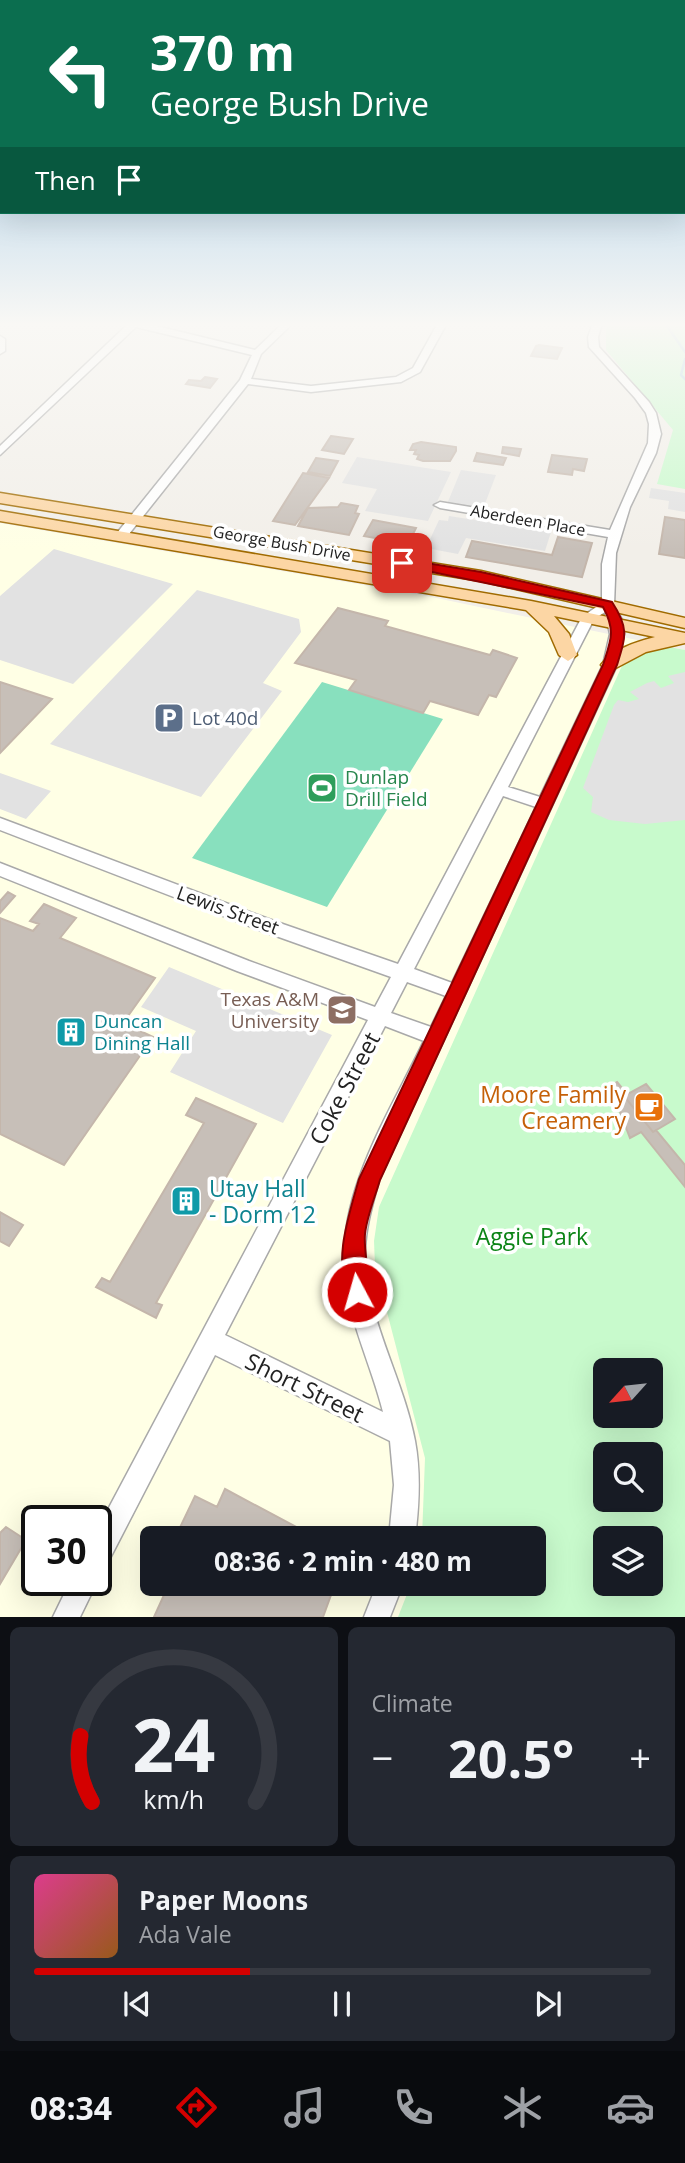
<!DOCTYPE html>
<meta charset="utf-8">
<style>
body{margin:0;font-family:"Open Sans",sans-serif;background:#242831;color:#f1f3f6;height:100vh;display:flex;flex-direction:column;font-size:26px;white-space:nowrap}
*{box-sizing:border-box;margin:0}
p{font-size:23px;color:#9ea1a6}
.icon{flex:none;width:38px;height:38px;fill:none;stroke:currentColor;stroke-width:2;stroke-linecap:round;stroke-linejoin:round}
.map{position:relative;height:1617px;overflow:hidden}
.panel{display:flex;flex-direction:column;gap:10px;padding:10px;background:#0d0f14;flex:1}
.panel>*{flex:none}
.top-card{position:absolute;left:0px;top:0px;width:686px;height:214px;box-shadow:0 7px 28px #0002;background:#0b6e4f;color:#fff;overflow:hidden}
.needle{width:46px;rotate:243deg}
.buttons{position:absolute;left:593px;top:1358px;display:grid;gap:14px}
.buttons a{display:grid;place-items:center;width:70px;height:70px;border-radius:10px;background:#171b24;box-shadow:0 7px 28px #0002;font-size:35px}
.speed{position:absolute;left:21px;top:1505px;display:flex;gap:14px;font-size:35px;font-weight:700;text-align:center}
.speed>*{display:grid;place-content:center;width:91px;height:91px;border-radius:50%;background:#171b24;box-shadow:0 7px 28px #0002;line-height:1}
.speed .limit{border:4px solid #111;border-radius:10px;background:#fff;color:#111}
.pin{position:absolute;display:grid;place-items:center;width:60px;height:60px;color:#fff;margin:-30px;border-radius:14px;box-shadow:0 4px 10px #0006}
.me{position:absolute;width:77px;margin:-38px;rotate:354deg;stroke-linejoin:round;filter:drop-shadow(0 0 5px #0008)}
.turn{display:flex;align-items:center;gap:24px;height:147px;padding:0 35px;font-size:32px}
.turn .icon{width:91px;height:91px;stroke-width:2.5}
.turn b{display:block;font-size:49px;line-height:60px}
.then{display:flex;align-items:center;height:66px;padding:0 35px;background:#0003;gap:14px;font-size:26px}
.big{font-size:52px;font-weight:700;line-height:1.1}
.panel .card{flex:1;display:flex;flex-direction:column;justify-content:center;gap:10px;min-width:0;padding:0 24px;border-radius:10px;background:#242831}
.panel .dial{align-items:center;gap:0}
.dial svg{height:182px;overflow:visible;fill:none;stroke:#363941;stroke-width:7;stroke-linecap:round;text-anchor:middle}
.dial text{fill:#f1f3f6;stroke:none}
.song{display:flex;align-items:center;gap:21px}
.cover{width:84px;height:84px;border-radius:10px;background:linear-gradient(135deg,hsl(330 70% 55%),hsl(30 70% 35%))}
.played{height:7px;border-radius:4px;background:linear-gradient(90deg,#d40000 35%,#363941 35%)}
.keys{display:flex;justify-content:space-around;direction:ltr}
.heat{display:flex;justify-content:space-between;align-items:center;font-size:38px;direction:ltr}
.panel .tiles{flex:1;display:grid;gap:10px;grid-template-columns:1fr 1fr}
.card:last-child{grid-column:span 2}
.trip{position:absolute;left:140px;top:1526px;width:406px;height:70px;border-radius:10px;background:#171b24;box-shadow:0 7px 28px #0002;font-weight:700;line-height:70px;text-align:center}
.menu{display:flex;height:112px;justify-content:space-around;align-items:center;background:#090b0e;color:#9ea1a6}
.menu .icon{width:49px;height:49px}
.menu .active{color:#d40000}
.menu b{font-size:32px;color:#f1f3f6}
.map>svg:first-child{display:block}
.education{fill:#ffffe5;fill-rule:evenodd}
.park{fill:#c8facc;fill-rule:evenodd}
.pitch{fill:#88e0be}
.parking{fill:#e2e2e2}
.lines{fill:none;stroke-linecap:round;stroke-linejoin:round}
.stream{stroke:#aad3df;stroke-width:2.5}
.building{fill:#c7bfb8;stroke:#c4b6ab;stroke-width:2}
.minor-casing{stroke:#a9a9a9;stroke-width:3}
.major-casing{stroke:#a06b00;stroke-width:3}
.minor{fill:#fff;fill-rule:evenodd}
.major{fill:#fcd6a4;fill-rule:evenodd}
.route{fill:#d40000;stroke:#8a0000;stroke-width:2}
.labels{text-anchor:middle;dominant-baseline:central;stroke-width:7;stroke-linejoin:round;paint-order:stroke}
.far-street-label{font-size:16px;fill:#222;stroke:#fff}
.service-label{font-size:19px;fill:#4e5e75;stroke:#fff;text-anchor:start}
.leisure-label{font-size:19px;fill:#27864d;stroke:#fff;text-anchor:start}
.street-label{font-size:19px;fill:#222;stroke:#fff}
.education-label{font-size:19px;fill:#785e54;stroke:#fff;text-anchor:end}
.culture-label{font-size:19px;fill:#0d838f;stroke:#fff;text-anchor:start}
.near-street-label{font-size:23px;fill:#222;stroke:#fff}
.near-food-label{font-size:23px;fill:#c56008;stroke:#fff;text-anchor:end}
.near-culture-label{font-size:23px;fill:#0d838f;stroke:#fff;text-anchor:start}
.near-park-label{font-size:23px;fill:#0c8416;stroke:#fff}
</style>
<div class="map">
<svg width="685" height="1617" viewBox="0 0 685 1617">
<rect width="100%" height="100%" fill="#f2efe9"/>
<path class="education" d="M0 523 422 595 685 650V1617H0ZM606 1370H651V1416H606ZM606 1454H651V1500H606ZM37 1521H96V1580H37ZM152 1538H534V1584H152ZM606 1538H651V1584H606Z"/>
<path class="park" d="M606 323H685V489L657 484 673 430 606 350Z
M654 644 685 650V1617H398L411 1584H534V1538H422L425 1458 375 1266 374 1241 379 1207 621 668 627 657ZM606 1370H651V1416H606ZM606 1454H651V1500H606ZM606 1538H651V1584H606Z"/>
<path class="pitch" d="M322 682 443 719 327 907 192 858Z"/>
<path class="parking" d="M357 457 451 472 428 521 365 511 377 489 342 483Z
M461 470 496 475 483 509 447 504Z
M651 488 685 493V512L668 509 669 501 649 498Z
M449 516 551 532 545 551 466 538 458 554 426 548 439 520 448 521Z
M54 549 173 584 73 684 0 660V596Z
M197 590 299 619 301 632 263 683 282 691 201 797 50 744Z
M685 672V820L645 824 609 820 591 812 593 797 583 788 614 705 618 700 628 702 639 699 630 692 647 683 654 681 661 688 674 683 668 676Z
M0 773 20 780 51 791 26 819 0 809Z
M169 967 332 1035 283 1123 170 1072 196 1031 141 1007Z"/>
<g class="lines">
<path class="stream" d="M665 323 685 352
M685 359 681 375 685 379"/>
</g>
<path class="building" d="M536 346 539 345 562 348 557 359 531 356Z
M205 377 217 379 210 388 186 384 189 380 201 381Z
M331 436 353 439 344 454 322 450Z
M421 442 456 447V451L450 461H423L417 459 419 455 414 454 416 450H410L413 444Z
M503 447 521 449 519 456 502 453Z
M477 453 506 458 503 465 474 461Z
M552 455 587 459 584 471 573 469 572 475 548 472Z
M316 458 338 461 330 476 308 472Z
M303 473 329 478 295 525 273 521Z
M341 503 358 506 355 513 359 514 349 535 298 526 308 508 338 507Z
M665 517 685 520V558L659 554Z
M373 520 416 528 408 544 364 536Z
M558 537 592 543 582 577 466 557 472 541 552 555Z
M338 608 388 621 385 626 490 655 493 650 517 658 496 697 489 695 478 715 430 701 423 713 349 690 356 680 295 663Z
M0 682 52 699 0 753Z
M8 892 15 896 0 913V901Z
M44 904 76 918 60 938 155 978 123 1023 153 1037 64 1165 0 1134V918L33 931 39 924 30 921Z
M617 1082 627 1094 624 1096 653 1132 656 1130 685 1165V1187L641 1132 630 1138 617 1104 605 1089Z
M646 1084 675 1119 653 1132 624 1096Z
M196 1098 256 1124 156 1303 162 1305 156 1318 96 1287 102 1278 110 1282 204 1123 186 1115Z
M0 1212 23 1225 9 1246 0 1241Z
M225 1489 317 1538H175L195 1496 217 1507Z
M6 1527 26 1540 0 1584V1533Z
M169 1584H335L323 1617H154Z"/>
<g class="lines">
<g class="minor-casing">
<path id="minor" d="M129 323H144L255 350 283 323H293L261 354 251 379 311 386 396 377 413 368 438 323H447L420 372 401 382 311 392 248 384 125 539H117V533L240 380 252 355 136 327 0 455V446Z
M593 323H602L598 337 599 347 649 402 656 413 661 434 656 453 630 507 616 553 614 605 622 620 624 634 617 665 379 1180C373 1203 366 1225 365 1249 364 1316 403 1376 415 1441 421 1473 419 1506 415 1538H389L394 1485 390 1441 215 1355 105 1568 96 1572V1532L368 1020 237 971 0 876V863L249 961 375 1007 391 977 262 931 0 830V818L274 921 398 964 582 617 602 603V564L608 537 440 508 434 505 440 502 610 530 648 443 649 424 646 413 635 398 589 347 588 337ZM605 612 610 634 603 665 540 797 508 787 594 619ZM503 796 536 807 452 983 414 969ZM407 982 446 996 431 1027 391 1013ZM385 1026 424 1041C389 1114 336 1194 345 1277 350 1324 372 1367 383 1412L225 1335Z
M0 336 5 339V351L0 354Z
M96 1575 98 1580 80 1617H53L71 1580H96Z
M377 1584H403L390 1617H364Z"/>
</g>
<g class="major-casing">
<path id="major" d="M0 493 481 571 685 618V628L481 581 0 503Z
M0 511 531 601 685 633V643L646 652 610 671 601 665C613 649 636 642 655 637L554 616 569 634 577 655 568 661 559 655 549 632 526 610 0 521Z"/>
</g>
<use href="#minor" class="minor"/>
<use href="#major" class="major"/>
</g>
<linearGradient id="sky" x2="0" y2="1"><stop stop-color="#8fc0e4"/><stop offset="0.59" stop-color="#f9f8f5"/><stop offset="1" stop-color="#f9f8f5" stop-opacity="0"/></linearGradient>
<rect width="685" height="550" fill="url(#sky)"/>
<path class="route" d="M402 559 481 572 612 602C629 628 626 636 617 665L380 1180C375 1197 367 1216 365 1234 363 1254 373 1282 365 1300L357 1303 349 1300C333 1260 348 1218 359 1179L603 665C611 640 616 631 603 607L398 565 396 563Z"/>
<defs>
<g id="parking-square" transform="scale(1.575)"><rect x="-9" y="-9" width="18" height="18" rx="4" fill="#5c6f8a" stroke="#fff"/><path d="M-3.5-5.5H1a3.5 3.5 0 0 1 0 7H-1V5.5H-3.5ZM-1-3.4V-.6H.8a1.4 1.4 0 0 0 0-2.8Z" fill="#fff"/></g>
<g id="stadium-square" transform="scale(1.575)"><rect x="-9" y="-9" width="18" height="18" rx="4" fill="#2e9e5b" stroke="#fff"/><path d="M0-5a6.5 5 0 1 0 0 10a6.5 5 0 1 0 0-10ZM-3.5-1.8h7v3.6h-7Z" fill="#fff"/></g>
<g id="university-square" transform="scale(1.575)"><rect x="-9" y="-9" width="18" height="18" rx="4" fill="#8d6e63" stroke="#fff"/><path d="M0-5L7-2L0 1L-7-2ZM-4 1L0 2.5L4 1V4Q0 6-4 4Z" fill="#fff"/></g>
<g id="building-square" transform="scale(1.575)"><rect x="-9" y="-9" width="18" height="18" rx="4" fill="#0f9aa8" stroke="#fff"/><path d="M-4-6H4V6H1V3H-1V6H-4ZM-2.5-4.3h1.7v1.8h-1.7ZM.8-4.3h1.7v1.8H.8ZM-2.5-1h1.7V.8h-1.7ZM.8-1h1.7V.8H.8Z" fill="#fff"/></g>
<g id="cafe-square" transform="scale(1.575)"><rect x="-9" y="-9" width="18" height="18" rx="4" fill="#e8710a" stroke="#fff"/><path d="M-5.5-4.5H6V0H3Q3 3.5 0 3.5H-2.5Q-5.5 3.5-5.5 0ZM3-3.2v2h1.7v-2ZM-6 4.5H4V6H-6Z" fill="#fff"/></g>
</defs>
<g fill-rule="evenodd">
<use href="#parking-square" x="169" y="718"/>
<use href="#stadium-square" x="322" y="788"/>
<use href="#university-square" x="342" y="1010"/>
<use href="#building-square" x="71" y="1032"/>
<use href="#cafe-square" x="649" y="1107"/>
<use href="#building-square" x="186" y="1201"/>
</g>
<g class="labels">
<g class="far-street-label">
<text transform="translate(528 520) rotate(10)">Aberdeen Place</text>
<text transform="translate(282 543) rotate(10)">George Bush Drive</text>
</g>
<g class="service-label">
<text x="192" y="718">Lot 40d</text>
</g>
<g class="leisure-label">
<text x="345" y="777">Dunlap<tspan x="345" dy="22">Drill Field</tspan></text>
</g>
<g class="street-label">
<text transform="translate(228 910) rotate(20)">Lewis Street</text>
</g>
<g class="education-label">
<text x="319" y="999">Texas A&amp;M<tspan x="319" dy="22">University</tspan></text>
</g>
<g class="culture-label">
<text x="94" y="1021">Duncan<tspan x="94" dy="22">Dining Hall</tspan></text>
</g>
<g class="near-street-label">
<text transform="translate(344 1088) rotate(-62)">Coke Street</text>
<text transform="translate(305 1387) rotate(26)">Short Street</text>
</g>
<g class="near-food-label">
<text x="626" y="1094">Moore Family<tspan x="626" dy="26">Creamery</tspan></text>
</g>
<g class="near-culture-label">
<text x="209" y="1188">Utay Hall<tspan x="209" dy="26">- Dorm 12</tspan></text>
</g>
<g class="near-park-label">
<text x="532" y="1236">Aggie Park</text>
</g>
</g>
</svg>
<div class="buttons">
<a><svg class="needle" viewBox="-14 -14 28 28"><path d="M0-13l5 13h-10z" fill="#e53935"/><path d="M0 13l5-13h-10z" fill="#9ea1a6"/></svg></a>
<a><svg class="icon" aria-label="search" viewBox="0 0 24 24"><circle cx="10" cy="10" r="6"/><path d="M15 15l6 6"/></svg></a>
<a><svg class="icon" aria-label="layers" viewBox="0 0 24 24"><path d="M12 4l9 5-9 5-9-5zM3 14l9 5 9-5"/></svg></a>
</div>
<div class="speed"><div class="limit">30</div></div>
<div class="pin" style="left:402px;top:563px;background:#d93025"><svg class="icon" aria-label="arrive" viewBox="0 0 24 24"><path d="M6 21V4h12l-3 4 3 4H6"/></svg></div>
<svg class="me" style="left:357px;top:1292px" viewBox="-20 -20 40 40"><circle r="17" fill="#d40000" stroke="#fff" stroke-width="3"/><path d="M0-11L8 9 0 5-8 9z" fill="#fff"/></svg>
<div class="trip">08:36 · 2 min · 480 m</div>
<div class="top-card">
<div class="turn"><svg class="icon" aria-label="left" viewBox="0 0 24 24"><path d="M17 20v-9H6M10 6l-5 5 5 5"/></svg><div><b>370 m</b>George Bush Drive</div></div>
<div class="then">Then<svg class="icon" aria-label="arrive" viewBox="0 0 24 24"><path d="M6 21V4h12l-3 4 3 4H6"/></svg></div>
</div>
</div>
<section class="panel">
<div class="tiles">
<div class="card dial"><svg viewBox="0 0 100 80">
<path d="M14 69A42 42 0 1 1 86 69"/>
<path d="M14 69A42 42 0 0 1 9 40" stroke="#d40000"/>
<text x="50" y="56" font-size="32" font-weight="700">24</text>
<text x="50" y="72" font-size="11">km/h</text>
</svg></div>
<div class="card"><p>Climate</p>
<div class="heat"><a>−</a><b class="big">20.5°</b><a>+</a></div>
</div>
<div class="card">
<div class="song"><i class="cover"></i><div><b>Paper Moons</b><p>Ada Vale</p></div></div>
<div class="played"></div>
<div class="keys"><svg class="icon" aria-label="previous" viewBox="0 0 24 24"><path d="M18 5L8 12l10 7zM5 5v14"/></svg><svg class="icon" aria-label="pause" viewBox="0 0 24 24"><path d="M8 5v14M16 5v14"/></svg><svg class="icon" aria-label="next" viewBox="0 0 24 24"><path d="M6 5l10 7-10 7zM19 5v14"/></svg></div>
</div>
</div>
</section>
<nav class="menu">
<b>08:34</b>
<svg class="icon active" aria-label="directions" viewBox="0 0 24 24"><path d="M12 3l9 9-9 9-9-9zM9 14v-3h6M13 9l2 2-2 2"/></svg>
<svg class="icon" aria-label="music" viewBox="0 0 24 24"><path d="M9 18V5l10-2v13"/><circle cx="6" cy="18" r="3"/><circle cx="16" cy="16" r="3"/></svg>
<svg class="icon" aria-label="phone" viewBox="0 0 24 24"><path d="M5 4h4l2 5-3 2q2 4 5 5l2-3 5 2v4C11 20 4 13 5 4z"/></svg>
<svg class="icon" aria-label="climate" viewBox="0 0 24 24"><path d="M12 3v18M4 7l16 10M4 17L20 7"/></svg>
<svg class="icon" aria-label="car" viewBox="0 0 24 24"><path d="M5 17H2v-5l4-1 3-4h7l3 4 3 1v5h-3M9 17h6M6 11h13"/><circle cx="7" cy="17" r="2"/><circle cx="17" cy="17" r="2"/></svg>
</nav>
